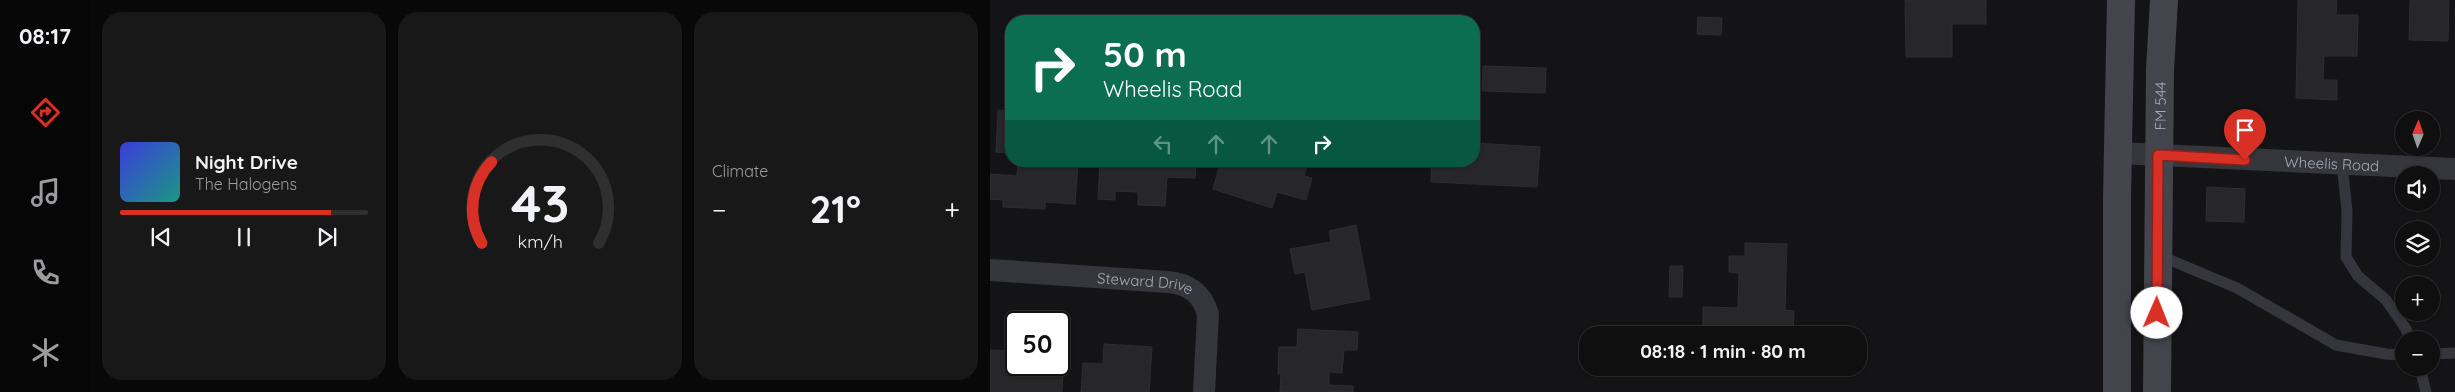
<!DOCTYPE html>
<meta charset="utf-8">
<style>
body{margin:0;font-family:Quicksand,sans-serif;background:#181819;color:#f1f3f6;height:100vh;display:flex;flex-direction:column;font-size:19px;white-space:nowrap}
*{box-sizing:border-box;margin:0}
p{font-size:16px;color:#9b9c9f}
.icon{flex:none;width:28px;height:28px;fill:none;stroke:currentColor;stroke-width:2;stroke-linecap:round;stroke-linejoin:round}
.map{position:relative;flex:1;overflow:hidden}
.panel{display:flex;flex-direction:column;gap:12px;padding:12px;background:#080809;width:900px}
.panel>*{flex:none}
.top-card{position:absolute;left:15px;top:15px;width:475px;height:152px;border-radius:20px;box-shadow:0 1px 4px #0004,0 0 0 1px #2f2f30;background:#0b6e4f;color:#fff;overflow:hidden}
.needle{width:32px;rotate:2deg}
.controls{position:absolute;left:1405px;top:111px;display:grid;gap:10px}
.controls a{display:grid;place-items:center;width:45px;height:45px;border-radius:50%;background:#0f0f10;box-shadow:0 1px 4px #0004,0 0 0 1px #2f2f30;font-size:25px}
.speed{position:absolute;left:15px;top:311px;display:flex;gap:10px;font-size:25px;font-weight:700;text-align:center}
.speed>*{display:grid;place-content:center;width:65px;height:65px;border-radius:50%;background:#0f0f10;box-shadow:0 1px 4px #0004,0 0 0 1px #2f2f30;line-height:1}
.speed .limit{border:2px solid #111;border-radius:8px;background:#fff;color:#111}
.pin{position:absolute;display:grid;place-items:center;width:42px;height:42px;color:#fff;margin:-51px -21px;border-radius:50% 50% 50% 0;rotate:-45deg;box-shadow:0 0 5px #0007}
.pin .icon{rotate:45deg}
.me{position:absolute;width:55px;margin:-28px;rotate:1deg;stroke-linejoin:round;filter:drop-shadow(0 0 4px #0008)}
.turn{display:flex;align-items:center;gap:18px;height:105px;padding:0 15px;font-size:22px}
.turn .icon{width:65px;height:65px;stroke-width:2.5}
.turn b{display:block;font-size:35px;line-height:42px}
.lanes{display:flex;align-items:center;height:48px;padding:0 15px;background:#0003;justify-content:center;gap:25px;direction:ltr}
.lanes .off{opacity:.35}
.big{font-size:38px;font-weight:800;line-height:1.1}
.panel .widget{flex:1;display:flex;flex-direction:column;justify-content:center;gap:8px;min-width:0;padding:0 18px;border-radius:20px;background:#181819}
.panel .dial{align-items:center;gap:0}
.dial svg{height:130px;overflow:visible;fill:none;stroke:#2f2f30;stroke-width:7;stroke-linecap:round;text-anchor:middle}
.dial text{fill:#f1f3f6;stroke:none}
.song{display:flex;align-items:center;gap:15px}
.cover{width:60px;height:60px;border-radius:8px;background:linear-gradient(135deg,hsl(240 70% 55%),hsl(170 70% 35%))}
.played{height:5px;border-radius:2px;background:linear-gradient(90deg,#d93025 85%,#2f2f30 85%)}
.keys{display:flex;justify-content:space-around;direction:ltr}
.heat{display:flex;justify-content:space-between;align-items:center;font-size:28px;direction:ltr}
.panel .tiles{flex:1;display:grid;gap:12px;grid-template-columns:repeat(3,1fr)}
.trip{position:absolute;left:589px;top:326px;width:288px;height:50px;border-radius:20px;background:#0f0f10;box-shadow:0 1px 4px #0004,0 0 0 1px #2f2f30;font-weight:800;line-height:50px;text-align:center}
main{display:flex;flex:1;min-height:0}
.tabs{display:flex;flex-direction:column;width:90px;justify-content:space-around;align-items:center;background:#060606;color:#9b9c9f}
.tabs .icon{width:35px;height:35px}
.tabs .selected{color:#d93025}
.tabs b{font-size:22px;color:#f1f3f6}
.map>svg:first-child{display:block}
.building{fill:#27272a;stroke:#2e2e32}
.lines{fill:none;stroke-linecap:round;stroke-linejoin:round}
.lane{stroke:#35363c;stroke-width:11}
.street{stroke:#35363c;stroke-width:22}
.secondary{stroke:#43444c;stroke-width:28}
.route-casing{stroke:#8d1f18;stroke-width:12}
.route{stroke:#d93025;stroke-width:9}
.labels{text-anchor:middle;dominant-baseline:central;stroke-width:5;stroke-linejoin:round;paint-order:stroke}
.street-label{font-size:15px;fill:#a5a9b8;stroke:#0f0f11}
</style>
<main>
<nav class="tabs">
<b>08:17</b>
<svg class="icon selected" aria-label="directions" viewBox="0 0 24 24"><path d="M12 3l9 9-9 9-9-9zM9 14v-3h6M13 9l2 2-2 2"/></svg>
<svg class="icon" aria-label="music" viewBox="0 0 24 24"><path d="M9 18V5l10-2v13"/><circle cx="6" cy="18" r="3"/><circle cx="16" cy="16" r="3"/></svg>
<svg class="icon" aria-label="phone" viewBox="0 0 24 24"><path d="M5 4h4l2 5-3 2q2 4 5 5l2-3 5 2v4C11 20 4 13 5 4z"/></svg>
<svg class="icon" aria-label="climate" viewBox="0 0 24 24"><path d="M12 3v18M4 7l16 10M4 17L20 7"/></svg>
</nav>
<section class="panel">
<div class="tiles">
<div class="widget">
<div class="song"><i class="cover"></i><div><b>Night Drive</b><p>The Halogens</p></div></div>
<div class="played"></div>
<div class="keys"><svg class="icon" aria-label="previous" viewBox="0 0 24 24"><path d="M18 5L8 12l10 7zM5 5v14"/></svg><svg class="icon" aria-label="pause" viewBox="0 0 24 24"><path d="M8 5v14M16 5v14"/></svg><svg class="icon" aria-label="next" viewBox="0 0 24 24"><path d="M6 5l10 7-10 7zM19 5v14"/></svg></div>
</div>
<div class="widget dial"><svg viewBox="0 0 100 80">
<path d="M14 69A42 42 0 1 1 86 69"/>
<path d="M14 69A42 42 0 0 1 20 19" stroke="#d93025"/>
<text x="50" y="56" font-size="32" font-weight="700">43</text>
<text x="50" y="72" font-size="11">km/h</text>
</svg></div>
<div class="widget"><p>Climate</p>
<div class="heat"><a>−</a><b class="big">21°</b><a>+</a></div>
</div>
</div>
</section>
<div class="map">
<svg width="1465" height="392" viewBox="0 0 1465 392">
<rect width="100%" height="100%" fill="#141416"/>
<path class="building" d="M915 0H996V24H962V57H916Z
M1308 0H1347L1346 15H1368L1367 56H1334L1333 80H1347V100L1306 98Z
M1420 0H1459L1458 41 1419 40Z
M708 17 732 18 731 35 707 34Z
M493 66 556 68 555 93 492 91Z
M8 110 21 111V153L6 152Z
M484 143 550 147 547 187 441 182 442 161H484Z
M28 161 88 162 85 204 55 202V209L13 207V200L0 199V174L27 176Z
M110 161H206L205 178 177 177 175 206 148 205V192L125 191V200L108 199Z
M231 161H318L314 176 322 178 316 200 287 192 282 208 223 189Z
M1217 187 1255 189 1254 222 1216 221Z
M366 225 380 299 322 310 315 272 305 274 300 249 341 242 339 231Z
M755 243 797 244 795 310 804 311 803 333 713 330V307L748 308 749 273 739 272V256H755Z
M680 266H693L692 297H679Z
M308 329 368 332 367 350H354L352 373 339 372V385L363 386V392H290L291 374H288L289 347H307Z
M114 344 162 347 159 392H91L93 363 113 364Z
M0 350 26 351V365H56L55 373H73L72 392H0Z"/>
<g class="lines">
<path class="lane" d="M1352 164 1357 211 1356 257 1368 276 1396 300 1416 329 1420 340
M1168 255 1247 288 1346 345 1396 354 1414 355
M1441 354 1465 353
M1430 368 1436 392"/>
<g class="street">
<path id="s1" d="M1128 153 1465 169"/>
<path id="s2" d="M0 270 178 282C200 284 212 294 218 314L214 392"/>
</g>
<g class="secondary">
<path d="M1127 392V197L1131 0"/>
<path id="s3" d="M1167 392 1170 70 1174 0"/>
</g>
</g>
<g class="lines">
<g class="route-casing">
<path id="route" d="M1167 313 1168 155 1255 160"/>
</g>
<use href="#route" class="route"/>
</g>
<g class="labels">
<g class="street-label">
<text stroke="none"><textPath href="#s3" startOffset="286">FM 544</textPath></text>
<text stroke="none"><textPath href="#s1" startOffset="214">Wheelis Road</textPath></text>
<text stroke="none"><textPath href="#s2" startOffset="156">Steward Drive</textPath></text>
</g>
</g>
</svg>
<div class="controls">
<a><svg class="needle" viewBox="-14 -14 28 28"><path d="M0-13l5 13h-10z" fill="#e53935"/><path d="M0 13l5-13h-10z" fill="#9b9c9f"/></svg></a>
<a><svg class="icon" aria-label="sound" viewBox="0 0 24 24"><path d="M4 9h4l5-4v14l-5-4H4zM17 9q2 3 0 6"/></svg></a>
<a><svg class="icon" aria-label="layers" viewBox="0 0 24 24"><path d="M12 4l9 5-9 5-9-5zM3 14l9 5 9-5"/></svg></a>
<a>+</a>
<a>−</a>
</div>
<div class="speed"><div class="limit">50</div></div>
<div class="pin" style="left:1255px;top:160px;background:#d93025"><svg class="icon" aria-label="arrive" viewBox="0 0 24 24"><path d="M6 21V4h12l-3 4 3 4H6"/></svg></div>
<svg class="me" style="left:1167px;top:313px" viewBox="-20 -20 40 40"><circle r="19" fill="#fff"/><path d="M0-13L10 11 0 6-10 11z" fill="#d93025"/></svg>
<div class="trip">08:18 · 1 min · 80 m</div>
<div class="top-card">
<div class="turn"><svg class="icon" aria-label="right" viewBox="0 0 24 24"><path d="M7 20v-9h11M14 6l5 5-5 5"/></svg><div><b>50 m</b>Wheelis Road</div></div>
<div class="lanes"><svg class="icon off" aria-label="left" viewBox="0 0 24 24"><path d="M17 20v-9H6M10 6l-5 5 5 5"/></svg><svg class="icon off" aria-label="ahead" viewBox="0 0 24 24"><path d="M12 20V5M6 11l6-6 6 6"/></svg><svg class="icon off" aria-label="ahead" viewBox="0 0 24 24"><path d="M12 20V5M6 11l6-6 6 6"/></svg><svg class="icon" aria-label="right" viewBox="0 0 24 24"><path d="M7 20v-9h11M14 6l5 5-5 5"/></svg></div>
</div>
</div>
</main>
